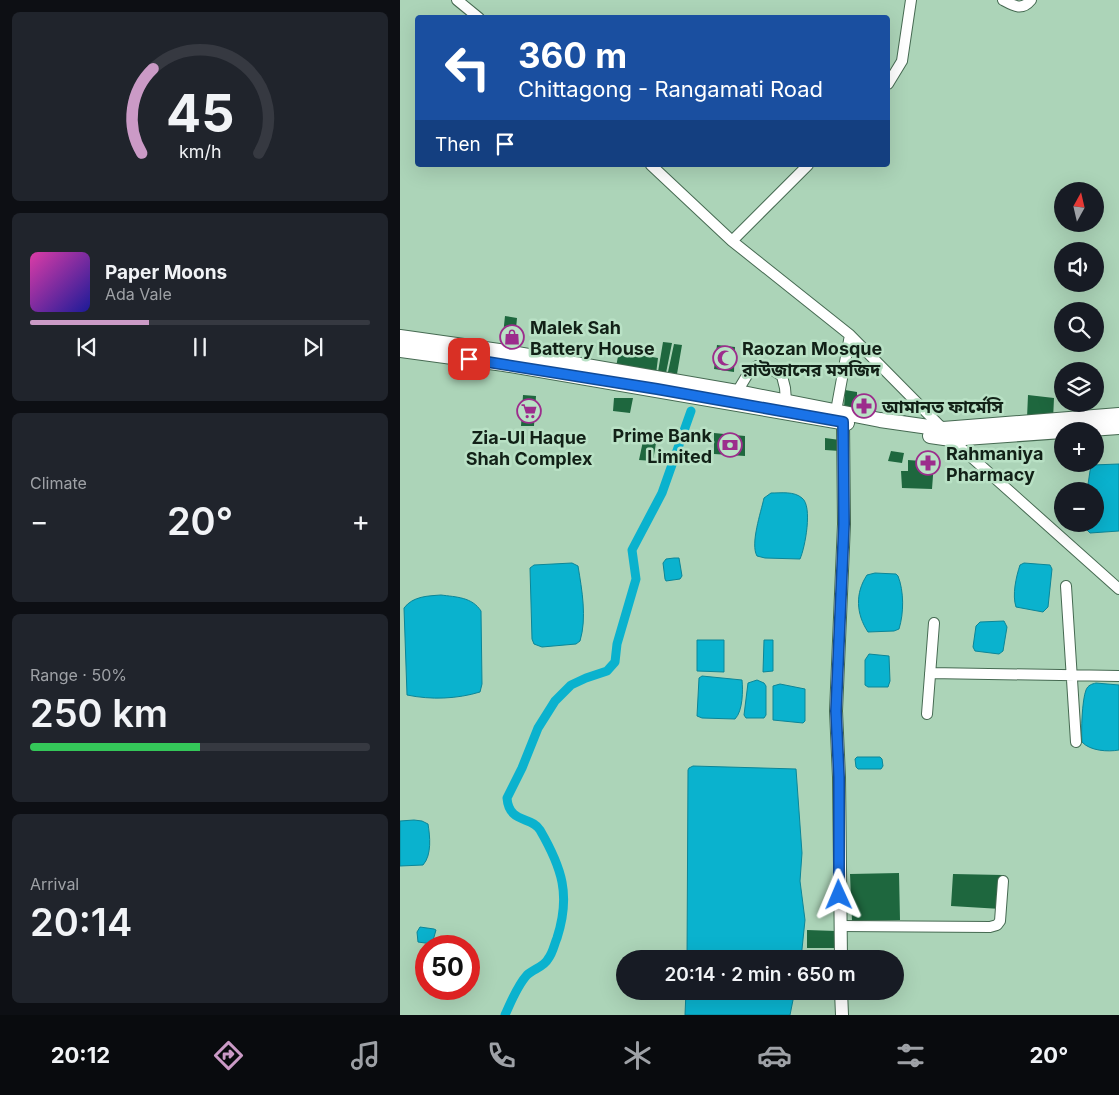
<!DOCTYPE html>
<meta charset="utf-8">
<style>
body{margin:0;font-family:Inter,"Noto Sans Bengali",sans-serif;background:#20242c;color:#f1f3f6;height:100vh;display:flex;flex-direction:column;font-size:19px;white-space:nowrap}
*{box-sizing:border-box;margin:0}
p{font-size:16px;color:#9ea1a6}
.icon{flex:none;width:28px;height:28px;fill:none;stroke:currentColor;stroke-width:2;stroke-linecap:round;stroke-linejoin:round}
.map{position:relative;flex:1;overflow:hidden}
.panel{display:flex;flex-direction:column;gap:12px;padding:12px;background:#0d0f14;width:400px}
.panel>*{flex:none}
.banner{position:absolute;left:15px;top:15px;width:475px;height:152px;border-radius:5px;box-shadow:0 5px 20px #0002;background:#1a4fa0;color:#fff;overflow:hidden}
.needle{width:32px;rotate:8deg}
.controls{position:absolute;left:654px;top:182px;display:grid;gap:10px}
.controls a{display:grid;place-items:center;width:50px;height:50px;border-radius:50%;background:#171b24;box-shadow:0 5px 20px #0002;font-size:25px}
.speed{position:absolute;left:15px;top:935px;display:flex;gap:10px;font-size:25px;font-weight:700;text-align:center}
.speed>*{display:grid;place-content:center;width:65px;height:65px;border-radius:50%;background:#171b24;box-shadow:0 5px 20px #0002;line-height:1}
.speed .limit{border:8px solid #d22;background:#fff;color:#111}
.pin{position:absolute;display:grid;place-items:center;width:42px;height:42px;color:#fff;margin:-21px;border-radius:10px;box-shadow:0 2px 8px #0006}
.me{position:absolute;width:55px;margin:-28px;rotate:359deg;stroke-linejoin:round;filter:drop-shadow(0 0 4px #0008)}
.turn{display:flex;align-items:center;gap:18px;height:105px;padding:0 20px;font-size:22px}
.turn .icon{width:65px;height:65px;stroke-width:2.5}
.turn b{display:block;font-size:35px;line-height:42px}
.then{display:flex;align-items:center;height:48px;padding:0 20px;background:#0003;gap:10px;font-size:19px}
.big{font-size:38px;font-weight:600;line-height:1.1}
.panel .widget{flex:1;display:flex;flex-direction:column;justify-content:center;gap:8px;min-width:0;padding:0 18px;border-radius:8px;background:#20242c}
.panel .dial{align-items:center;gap:0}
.dial svg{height:130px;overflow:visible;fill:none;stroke:#363941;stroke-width:7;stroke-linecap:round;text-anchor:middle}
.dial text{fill:#f1f3f6;stroke:none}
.song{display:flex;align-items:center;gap:15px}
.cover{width:60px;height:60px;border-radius:8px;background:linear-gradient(135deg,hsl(320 70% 55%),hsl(240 70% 35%))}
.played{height:5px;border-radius:2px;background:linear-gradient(90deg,#cb9ac6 35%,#363941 35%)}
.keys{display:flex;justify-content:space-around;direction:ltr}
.heat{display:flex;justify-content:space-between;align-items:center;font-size:28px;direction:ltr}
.charge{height:8px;border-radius:4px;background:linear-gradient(90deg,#34c759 50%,#363941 0)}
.trip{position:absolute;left:216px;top:950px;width:288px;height:50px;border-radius:25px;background:#171b24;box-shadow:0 5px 20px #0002;font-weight:600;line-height:50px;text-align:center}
.menu{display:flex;height:80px;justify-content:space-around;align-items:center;background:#090b0e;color:#9ea1a6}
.menu .icon{width:35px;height:35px}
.menu .selected{color:#cb9ac6}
.menu b{font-size:22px;color:#f1f3f6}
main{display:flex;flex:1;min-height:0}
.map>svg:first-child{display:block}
.water{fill:#0ab2ce;stroke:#0c8697}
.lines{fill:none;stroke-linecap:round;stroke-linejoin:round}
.canal{stroke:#0ab2ce;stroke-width:9}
.building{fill:#1e673e}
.minor-casing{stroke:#466a52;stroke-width:12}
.major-casing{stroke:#466a52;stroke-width:14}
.highway-casing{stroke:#466a52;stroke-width:16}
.minor{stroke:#fff;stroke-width:10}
.major{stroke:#fff;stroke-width:12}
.highway{stroke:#fff;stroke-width:14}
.route-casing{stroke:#114b97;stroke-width:12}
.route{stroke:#1a73e8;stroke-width:9}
.labels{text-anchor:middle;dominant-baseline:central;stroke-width:5;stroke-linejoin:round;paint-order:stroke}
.poi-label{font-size:18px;font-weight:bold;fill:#122117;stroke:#b9e1c5;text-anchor:start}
</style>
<main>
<section class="panel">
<div class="widget dial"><svg viewBox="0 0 100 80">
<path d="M14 69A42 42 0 1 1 86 69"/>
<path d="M14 69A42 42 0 0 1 21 17" stroke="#cb9ac6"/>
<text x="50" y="56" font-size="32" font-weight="700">45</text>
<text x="50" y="72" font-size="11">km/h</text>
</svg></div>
<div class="widget">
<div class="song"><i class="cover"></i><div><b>Paper Moons</b><p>Ada Vale</p></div></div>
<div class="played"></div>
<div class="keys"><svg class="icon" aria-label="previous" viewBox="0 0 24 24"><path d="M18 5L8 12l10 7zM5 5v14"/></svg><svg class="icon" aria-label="pause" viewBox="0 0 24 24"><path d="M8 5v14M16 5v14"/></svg><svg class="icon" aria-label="next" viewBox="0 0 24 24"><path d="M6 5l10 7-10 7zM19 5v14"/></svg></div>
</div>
<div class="widget"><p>Climate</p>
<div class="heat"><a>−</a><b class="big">20°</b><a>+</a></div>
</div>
<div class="widget"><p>Range · 50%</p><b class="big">250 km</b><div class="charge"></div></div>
<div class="widget"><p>Arrival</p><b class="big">20:14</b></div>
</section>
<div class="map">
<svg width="719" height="1015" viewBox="0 0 719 1015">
<rect width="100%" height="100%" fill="#acd4b8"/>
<path class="water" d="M719 464V531L690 533 686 529 685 524H695V491H687L690 471 692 465Z
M371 493C381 493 394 491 402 498 413 506 405 548 400 559L365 558 357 556C350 544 361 512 364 498Z
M274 558H279L282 576 280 579 266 581 265 579 263 563 266 559Z
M172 563 178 566C182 590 187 618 180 641L176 644 142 647 134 644 132 639 130 568 134 565Z
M624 563 650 565 652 569 648 607 643 612 616 607C612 595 616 577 620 565Z
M475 573 496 574 498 576C504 591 504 613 499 629L494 631 468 632C456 614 455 593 467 575Z
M41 595C56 597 72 597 81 611L82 684 80 692C57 699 31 700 7 695L4 608C13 596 28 596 41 595Z
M604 621 607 627 603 651 599 654 575 651 573 647 576 626 580 622Z
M297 640H324V672L297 671Z
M364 640H373V671L363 672Z
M469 654 489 656 490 681 488 687H468L465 685V660Z
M302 676 342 680C343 690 343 711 335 719L302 718 297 716 299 678Z
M357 680 364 683 366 686V715L364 718H346L344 715 348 683Z
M696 683 719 685V750C708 752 690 751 682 742 681 732 682 700 686 690 688 685 692 684 696 683Z
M380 684 405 689V721L403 723 373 720V686Z
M457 757H480L482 759 483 766 481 769H458L456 767 455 759Z
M293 766 396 769 402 853 400 881 405 920 401 959H287L288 770 289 768Z
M14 820 22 821 28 824C30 836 32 855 23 865L0 866V821Z
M20 927 34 929 36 930 32 944 18 942 17 932Z
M286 991H400L393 1000 390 1015H285Z"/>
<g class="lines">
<path class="canal" d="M105 1015C111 1002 117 986 127 975 133 969 144 967 148 959 153 953 154 945 157 938 171 895 162 868 140 830 132 816 109 824 107 798L122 768 138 728 155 701 171 685 186 678 207 671 215 662 217 644 236 579 232 550 262 493 291 411"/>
</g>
<path class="building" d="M105 316 117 318 116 329 122 330 119 345 102 344Z
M263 342 272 343 266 373 258 372Z
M274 344 282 345 277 374 268 372Z
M317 345 335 347 334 372 314 369Z
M219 351 258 358 256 374 216 367Z
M445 390 457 392V411L444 409Z
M123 395 136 396 134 426H121Z
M628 395 654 398 653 420 627 418Z
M214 398H233L230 413 213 411Z
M460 398 471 399 469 415 458 414Z
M494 413 515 418 514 424 493 421Z
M314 433 345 436V456L314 454Z
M425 438 440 440V451L425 450Z
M243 441 256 443 253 461 239 460Z
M491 451 504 453 502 463 488 461Z
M508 460 534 462 532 489 502 488 501 471H508Z
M499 873 500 920 452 921 450 874Z
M553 874 602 875 601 909 551 906Z
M407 930 436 931V948H407Z"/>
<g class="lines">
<g class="minor-casing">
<path id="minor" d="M57 0 79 18
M603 0C614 6 622 11 631 0
M488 84 502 61 511 0
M251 165 332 241 450 335 543 429
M332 241 408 165
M337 392 349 372 357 366 371 369 382 376 385 388 386 401
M436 411 450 335
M551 439 719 589
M666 586 676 742
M530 673 719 676
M527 714 534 623
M440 926 590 927 597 925 600 921 603 881"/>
</g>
<g class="major-casing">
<path id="major" d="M441 959 439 777 436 711 444 524 443 422
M441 991 442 1015"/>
</g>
<g class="highway-casing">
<path id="highway" d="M0 337 106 352 337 392 480 420 543 429 719 415
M0 350 104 364 447 423
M530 436 551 439 719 427"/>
</g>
<use href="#minor" class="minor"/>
<use href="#major" class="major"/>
<use href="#highway" class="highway"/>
</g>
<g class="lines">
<g class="route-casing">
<path id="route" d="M69 359 257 389 443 422 444 524 436 711 439 777V895"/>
</g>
<use href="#route" class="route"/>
</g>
<defs>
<g id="shop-ring" transform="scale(1.25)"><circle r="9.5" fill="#b9e1c5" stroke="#9c2d8c" stroke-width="1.5"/><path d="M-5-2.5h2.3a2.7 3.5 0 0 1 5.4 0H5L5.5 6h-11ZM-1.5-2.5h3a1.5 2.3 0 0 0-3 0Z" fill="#9c2d8c"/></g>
<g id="mosque-ring" transform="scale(1.25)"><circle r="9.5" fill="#b9e1c5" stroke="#9c2d8c" stroke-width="1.5"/><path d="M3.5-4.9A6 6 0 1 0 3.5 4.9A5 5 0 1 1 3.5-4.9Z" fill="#9c2d8c"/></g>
<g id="pharmacy-ring" transform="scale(1.25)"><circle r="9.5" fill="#b9e1c5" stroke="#9c2d8c" stroke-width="1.5"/><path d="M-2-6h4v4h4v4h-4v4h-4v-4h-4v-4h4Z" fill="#9c2d8c"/></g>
<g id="supermarket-ring" transform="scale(1.25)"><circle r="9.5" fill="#b9e1c5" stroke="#9c2d8c" stroke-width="1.5"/><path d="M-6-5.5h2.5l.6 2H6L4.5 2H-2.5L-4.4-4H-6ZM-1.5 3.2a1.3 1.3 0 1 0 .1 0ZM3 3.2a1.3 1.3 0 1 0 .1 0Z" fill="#9c2d8c"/></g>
<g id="bank-ring" transform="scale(1.25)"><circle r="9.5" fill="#b9e1c5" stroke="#9c2d8c" stroke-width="1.5"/><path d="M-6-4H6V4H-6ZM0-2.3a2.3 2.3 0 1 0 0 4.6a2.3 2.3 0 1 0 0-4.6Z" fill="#9c2d8c"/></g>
</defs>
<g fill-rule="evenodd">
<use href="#shop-ring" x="112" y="337"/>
<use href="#mosque-ring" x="325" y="358"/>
<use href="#pharmacy-ring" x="464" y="406"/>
<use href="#supermarket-ring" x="129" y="411"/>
<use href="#bank-ring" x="330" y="445"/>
<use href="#pharmacy-ring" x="528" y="463"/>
</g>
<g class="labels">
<g class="poi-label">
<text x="130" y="327">Malek Sah<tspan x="130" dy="21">Battery House</tspan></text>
<text x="342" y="348">Raozan Mosque<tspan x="342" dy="21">রাউজানের মসজিদ</tspan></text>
<text x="482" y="406">আমানত ফার্মেসি</text>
<text x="312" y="435" text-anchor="end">Prime Bank<tspan x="312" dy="21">Limited</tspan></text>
<text x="129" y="437" text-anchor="middle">Zia-Ul Haque<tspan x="129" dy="21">Shah Complex</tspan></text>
<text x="546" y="453">Rahmaniya<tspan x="546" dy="21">Pharmacy</tspan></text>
</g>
</g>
</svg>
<div class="controls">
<a><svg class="needle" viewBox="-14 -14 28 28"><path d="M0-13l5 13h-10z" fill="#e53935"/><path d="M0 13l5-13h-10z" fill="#9ea1a6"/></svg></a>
<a><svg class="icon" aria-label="sound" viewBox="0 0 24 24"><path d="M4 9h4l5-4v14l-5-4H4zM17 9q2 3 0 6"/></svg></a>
<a><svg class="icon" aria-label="search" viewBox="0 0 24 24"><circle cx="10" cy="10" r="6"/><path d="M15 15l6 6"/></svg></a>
<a><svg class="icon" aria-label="layers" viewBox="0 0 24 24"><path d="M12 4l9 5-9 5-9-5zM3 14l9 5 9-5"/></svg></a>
<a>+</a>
<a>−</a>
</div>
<div class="speed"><div class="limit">50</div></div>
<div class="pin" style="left:69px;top:359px;background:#d93025"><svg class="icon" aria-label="arrive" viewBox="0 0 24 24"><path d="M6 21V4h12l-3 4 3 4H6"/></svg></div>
<svg class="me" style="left:439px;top:895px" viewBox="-20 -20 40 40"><path d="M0-17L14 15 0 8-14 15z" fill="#1a73e8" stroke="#fff" stroke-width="4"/></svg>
<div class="trip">20:14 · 2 min · 650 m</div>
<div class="banner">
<div class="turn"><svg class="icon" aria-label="left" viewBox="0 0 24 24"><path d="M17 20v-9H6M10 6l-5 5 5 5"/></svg><div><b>360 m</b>Chittagong - Rangamati Road</div></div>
<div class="then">Then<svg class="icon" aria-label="arrive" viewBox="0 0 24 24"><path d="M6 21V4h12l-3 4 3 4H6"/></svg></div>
</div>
</div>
</main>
<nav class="menu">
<b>20:12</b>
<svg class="icon selected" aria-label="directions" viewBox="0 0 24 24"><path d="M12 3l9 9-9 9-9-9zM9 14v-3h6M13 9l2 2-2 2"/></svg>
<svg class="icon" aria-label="music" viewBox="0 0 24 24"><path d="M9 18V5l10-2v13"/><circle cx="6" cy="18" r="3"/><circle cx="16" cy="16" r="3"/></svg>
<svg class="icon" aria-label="phone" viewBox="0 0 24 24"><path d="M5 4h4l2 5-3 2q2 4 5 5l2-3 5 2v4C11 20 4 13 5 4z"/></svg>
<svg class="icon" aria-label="climate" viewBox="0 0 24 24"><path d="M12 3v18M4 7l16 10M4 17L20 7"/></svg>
<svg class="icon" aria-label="car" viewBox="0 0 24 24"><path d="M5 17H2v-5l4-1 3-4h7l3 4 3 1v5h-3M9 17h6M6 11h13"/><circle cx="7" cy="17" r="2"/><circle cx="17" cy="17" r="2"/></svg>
<svg class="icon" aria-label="filters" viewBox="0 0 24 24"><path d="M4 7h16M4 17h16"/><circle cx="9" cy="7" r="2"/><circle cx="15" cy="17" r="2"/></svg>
<b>20°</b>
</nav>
